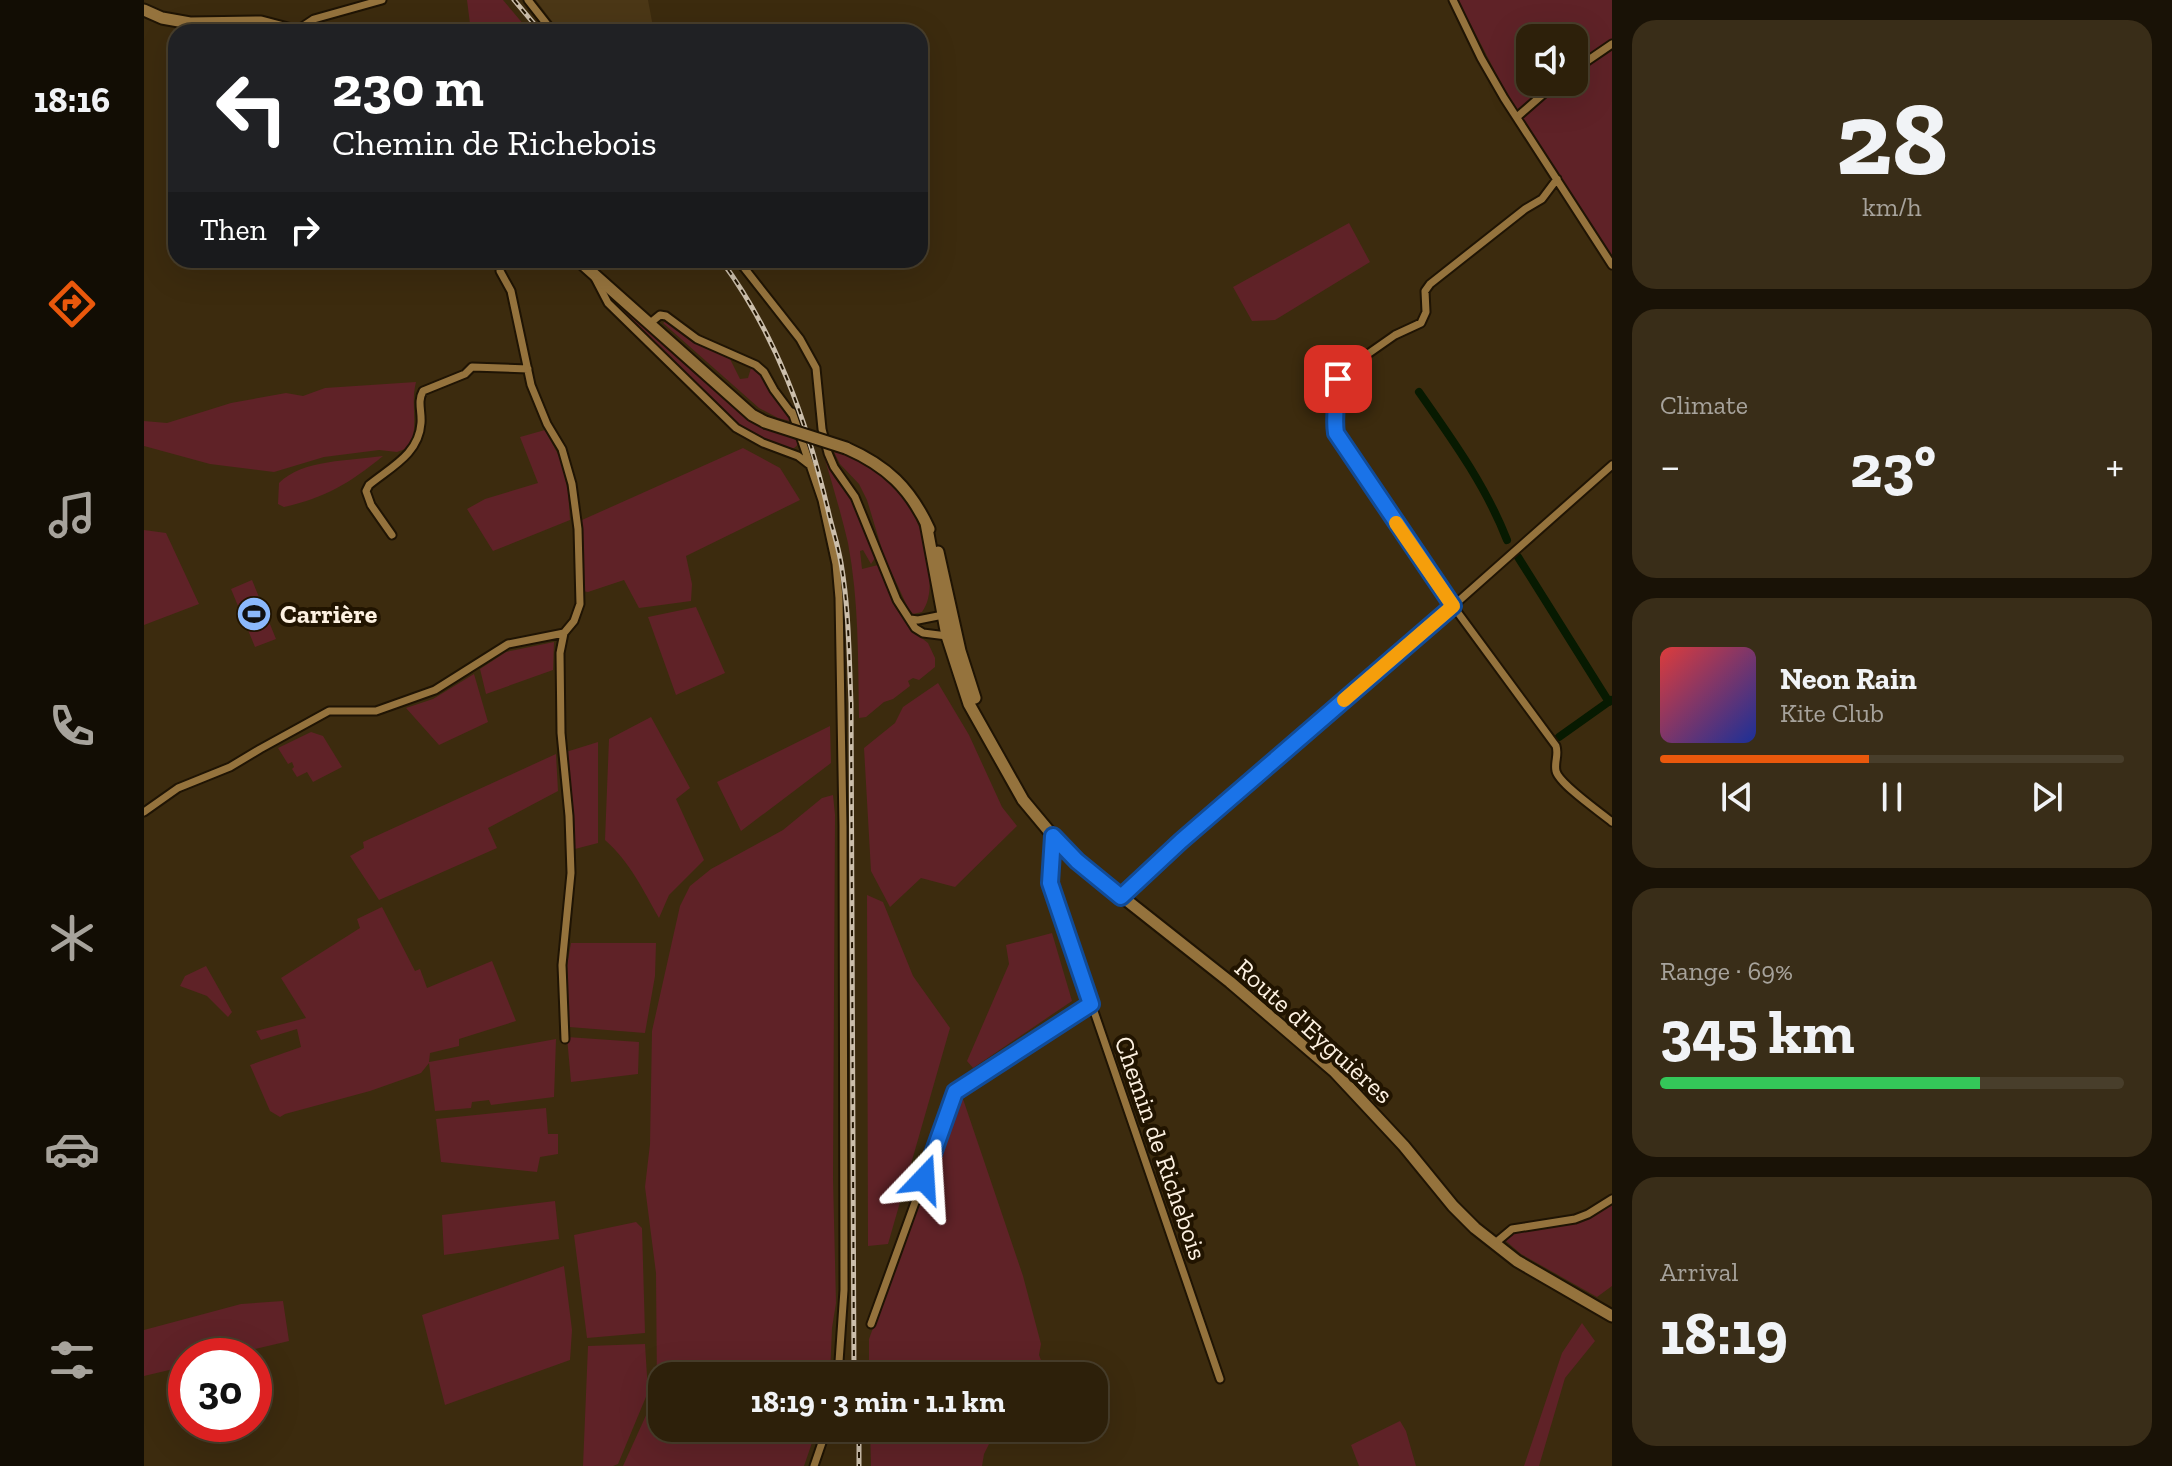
<!DOCTYPE html>
<meta charset="utf-8">
<style>
body{margin:0;font-family:"Zilla Slab",serif;background:#392d18;color:#f1f3f6;height:100vh;display:flex;flex-direction:column;font-size:30px;white-space:nowrap}
*{box-sizing:border-box;margin:0}
p{font-size:26px;color:#a7a39c}
.icon{flex:none;width:44px;height:44px;fill:none;stroke:currentColor;stroke-width:2;stroke-linecap:round;stroke-linejoin:round}
.map{position:relative;flex:1;overflow:hidden}
.details{display:flex;flex-direction:column;gap:20px;padding:20px;background:#191206;width:560px}
.details>*{flex:none}
.hud{position:absolute;left:24px;top:24px;width:760px;height:244px;border-radius:24px;box-shadow:0 8px 32px #0002,0 0 0 2px #483e2b;background:#202124;color:#fff;overflow:hidden}
.buttons{position:absolute;left:1372px;top:24px;display:grid;gap:16px}
.buttons a{display:grid;place-items:center;width:72px;height:72px;border-radius:16px;background:#2d200a;box-shadow:0 8px 32px #0002,0 0 0 2px #483e2b;font-size:40px}
.speed{position:absolute;left:24px;top:1338px;display:flex;gap:16px;font-size:40px;font-weight:700;text-align:center}
.speed>*{display:grid;place-content:center;width:104px;height:104px;border-radius:50%;background:#2d200a;box-shadow:0 8px 32px #0002,0 0 0 2px #483e2b;line-height:1}
.speed .limit{border:12px solid #d22;background:#fff;color:#111}
.pin{position:absolute;display:grid;place-items:center;width:68px;height:68px;color:#fff;margin:-34px;border-radius:16px;box-shadow:0 4px 12px #0006}
.me{position:absolute;width:88px;margin:-44px;rotate:20deg;stroke-linejoin:round;filter:drop-shadow(0 0 6px #0008)}
.turn{display:flex;align-items:center;gap:28px;height:168px;padding:0 32px;font-size:36px}
.turn .icon{width:104px;height:104px;stroke-width:2.5}
.turn b{display:block;font-size:56px;line-height:68px}
.then{display:flex;align-items:center;height:76px;padding:0 32px;background:#0003;gap:16px;font-size:30px}
.big{font-size:60px;font-weight:700;line-height:1.1}
.details .card{flex:1;display:flex;flex-direction:column;justify-content:center;gap:12px;min-width:0;padding:0 28px;border-radius:24px;background:#392d18}
.details .dial{align-items:center;gap:0}
.dial b{font-size:104px;line-height:1}
.song{display:flex;align-items:center;gap:24px}
.cover{width:96px;height:96px;border-radius:12px;background:linear-gradient(135deg,hsl(0 70% 55%),hsl(230 70% 35%))}
.played{height:8px;border-radius:4px;background:linear-gradient(90deg,#ea580c 45%,#483e2b 45%)}
.keys{display:flex;justify-content:space-around;direction:ltr}
.heat{display:flex;justify-content:space-between;align-items:center;font-size:44px;direction:ltr}
.charge{height:12px;border-radius:6px;background:linear-gradient(90deg,#34c759 69%,#483e2b 0)}
.trip{position:absolute;left:504px;top:1362px;width:460px;height:80px;border-radius:24px;background:#2d200a;box-shadow:0 8px 32px #0002,0 0 0 2px #483e2b;font-weight:700;line-height:80px;text-align:center}
main{display:flex;flex:1;min-height:0}
.tab-bar{display:flex;flex-direction:column;width:144px;justify-content:space-around;align-items:center;background:#120d04;color:#a7a39c}
.tab-bar .icon{width:56px;height:56px}
.tab-bar .selected{color:#ea580c}
.tab-bar b{font-size:36px;color:#f1f3f6}
.map>svg:first-child{display:block}
.built{fill:#4b3716}
.green{fill:#5f2227;fill-rule:evenodd}
.lines{fill:none;stroke-linecap:round;stroke-linejoin:round}
.canal{stroke:#071a01;stroke-width:8}
.minor-casing{stroke:#1f1404;stroke-width:11}
.secondary-casing{stroke:#1f1404;stroke-width:15}
.minor{stroke:#95733d;stroke-width:7}
.secondary{stroke:#95733d;stroke-width:11}
.rail-casing{stroke:#cbbeab;stroke-width:5}
.rail{stroke:#211400;stroke-width:2;stroke-dasharray:6;stroke-linecap:butt}
.secondary-bridge-casing{stroke:#1f1404;stroke-width:15;stroke-linecap:butt}
.secondary-bridge{stroke:#95733d;stroke-width:11}
.route-casing{stroke:#114b97;stroke-width:20}
.route{stroke:#1a73e8;stroke-width:14}
.slow{stroke:#f59e0b;stroke-width:14}
.labels{text-anchor:middle;dominant-baseline:central;stroke-width:8;stroke-linejoin:round;paint-order:stroke}
.poi-label{font-size:26px;font-weight:bold;fill:#fdf1e1;stroke:#211400;text-anchor:start}
.street-label{font-size:26px;fill:#fdf1e1;stroke:#211400}
</style>
<main>
<nav class="tab-bar">
<b>18:16</b>
<svg class="icon selected" aria-label="directions" viewBox="0 0 24 24"><path d="M12 3l9 9-9 9-9-9zM9 14v-3h6M13 9l2 2-2 2"/></svg>
<svg class="icon" aria-label="music" viewBox="0 0 24 24"><path d="M9 18V5l10-2v13"/><circle cx="6" cy="18" r="3"/><circle cx="16" cy="16" r="3"/></svg>
<svg class="icon" aria-label="phone" viewBox="0 0 24 24"><path d="M5 4h4l2 5-3 2q2 4 5 5l2-3 5 2v4C11 20 4 13 5 4z"/></svg>
<svg class="icon" aria-label="climate" viewBox="0 0 24 24"><path d="M12 3v18M4 7l16 10M4 17L20 7"/></svg>
<svg class="icon" aria-label="car" viewBox="0 0 24 24"><path d="M5 17H2v-5l4-1 3-4h7l3 4 3 1v5h-3M9 17h6M6 11h13"/><circle cx="7" cy="17" r="2"/><circle cx="17" cy="17" r="2"/></svg>
<svg class="icon" aria-label="filters" viewBox="0 0 24 24"><path d="M4 7h16M4 17h16"/><circle cx="9" cy="7" r="2"/><circle cx="15" cy="17" r="2"/></svg>
</nav>
<div class="map">
<svg width="1468" height="1466" viewBox="0 0 1468 1466">
<rect width="100%" height="100%" fill="#3c2b0e"/>
<path class="built" d="M392 0H504L510 32H416Z"/>
<path class="green" d="M323 0H359L386 32H327Z
M1314 0H1468V257L1370 108ZM1386 38H1430V82H1386Z
M1205 223 1226 262 1131 320 1108 321 1089 287Z
M467 296 623 427 652 440 655 443C653 445 652 447 650 448 638 454 603 431 592 424L475 308Z
M523 320 551 343 577 353 586 359 596 379 604 378 607 368C617 373 618 379 624 388 632 400 641 408 646 421L634 418 615 408 519 323Z
M272 382C266 406 275 422 266 447L253 452 235 450 180 457 130 472 66 464 0 446V421L23 423 87 403 142 393 159 396 181 388Z
M401 430 417 460 424 491 426 520 349 551 323 509 341 499 394 483 376 437Z
M599 448 636 468 656 500 542 556 548 584 547 601 495 608 480 580 444 592 438 591V520Z
M689 450C745 468 776 505 784 563 786 580 788 598 778 612L769 614 764 608 740 556 723 500 715 484 696 464Z
M679 453 690 477 716 512 731 558 727 564 719 550 716 551 718 569 734 565 751 607 766 629 784 643 791 658V667L775 680 769 678 764 681 766 686 749 699 740 702 722 717 715 718C714 660 715 601 704 543 697 513 688 483 679 453Z
M239 456C206 483 181 498 140 507L134 504 135 483C159 459 206 461 239 456Z
M0 530 22 533 55 604 0 625Z
M108 580 132 639 111 647 87 589Z
M552 607 581 673 532 695 504 617Z
M410 642 409 670 342 694 336 669 362 652Z
M330 674 344 722 295 745 262 708 289 699Z
M794 683 825 735 858 807 873 826 811 887 777 878 746 907 727 871 720 748 751 723 759 707Z
M507 717 546 788 532 799 560 860 525 895 515 918C499 890 486 862 461 840L465 739Z
M686 726 687 763 597 831 573 782Z
M167 732 179 736 198 767 169 782 163 772 153 777 148 769 150 767 148 762 144 764 134 748Z
M454 742V843L431 849 422 752Z
M412 754 414 791 344 828 353 848 235 900 206 856 220 848 219 842Z
M689 795 691 815 689 1179 692 1303 688 1328 686 1376H518V1428H673L660 1466H479L513 1391 512 1273 501 1187 506 1144 508 1031 536 906 546 886 567 869 639 830 678 798Z
M723 895 739 902 769 976 806 1028 744 1244 724 1246Z
M238 907 271 971 276 969 283 988 348 961 372 1021 315 1039V1046L286 1053 285 1062 412 1039 410 1097 347 1105 345 1100 328 1102 327 1108 291 1111 285 1063 277 1073 226 1091 141 1114 136 1117 126 1111 106 1065 157 1047 153 1029 117 1040 112 1031 162 1018 137 978 216 928 213 919Z
M908 933 928 1001 829 1068 823 1061 865 964 862 945Z
M427 943H512L511 976 501 1033 425 1027 423 966Z
M62 966 88 1012 84 1017 63 996 36 986 41 976Z
M423 1037 495 1042 494 1074 427 1082Z
M814 1094 818 1096 879 1276 897 1344 895 1355 903 1376H725V1339Z
M402 1108 404 1134H414V1154L396 1157 393 1172 297 1162 292 1119Z
M411 1201 415 1239 300 1255 298 1215Z
M1468 1202V1286L1453 1297 1377 1254 1362 1241 1373 1230 1402 1227Z
M492 1222 498 1228 501 1333 443 1338 430 1235Z
M420 1266 428 1330 426 1360 301 1405 278 1315Z
M139 1301 145 1341 82 1356H42V1366L0 1376V1330L97 1304Z
M1438 1323 1451 1341 1421 1378 1395 1466H1380L1418 1353Z
M501 1344 504 1392 474 1464 469 1466H439L444 1346Z
M1256 1421 1262 1431 1272 1466H1215L1207 1445Z
M726 1428H897L885 1436 875 1434 845 1444 840 1454 838 1466H727Z"/>
<g class="lines">
<path class="canal" d="M1275 392C1308 439 1342 486 1363 540
M1374 557 1465 702
M1415 737 1467 700"/>
<g class="minor-casing">
<path id="minor" d="M384 0 409 32
M1309 0 1337 58 1360 98 1468 265
M152 31 170 19 238 0
M1430 70 1468 44
M1373 117 1413 82
M1413 179 1398 199 1381 209 1286 284 1281 291 1282 312 1277 323 1251 335 1201 370 1194 379V399L1190 416 1192 433 1202 448 1309 606 1412 746C1415 755 1410 762 1412 771 1415 784 1456 812 1468 822
M594 260 656 339 672 368 678 429 684 453 690 467 711 497 753 600 771 628 779 633 803 636
M451 278 464 303 592 428 619 443 654 456 667 466
M505 324 516 315 522 316 553 339 612 365 620 372 630 390 648 414
M648 412 678 500 692 564 695 598 699 826 700 1290 694 1376
M248 535 227 505 222 491 225 485C247 467 275 454 277 423 278 411 273 402 279 391L321 374 328 367 384 369
M766 619 774 620 799 615
M420 633 416 653 417 733 425 816 427 873 418 965 421 1039
M0 812 34 788 86 767 116 749 185 711H232L291 690 364 644 420 633 430 621 436 604 434 529 428 484 418 449 403 424 387 385 367 291 356 271 357 260
M909 836 906 883 1076 1379
M977 897 1037 841 1309 606 1468 465
M1350 1244 1368 1229 1431 1219 1444 1214 1468 1199
M727 1324 811 1092 947 1004
M670 1466 683 1428"/>
</g>
<g class="secondary-casing">
<path id="secondary" d="M0 10 18 18 46 23 117 22 155 32
M434 260 608 415 621 422
M702 448C743 466 766 488 785 529
M782 523 803 636 825 704 879 800 909 836 933 861 1086 982 1190 1071 1260 1146 1309 1206 1331 1228 1373 1261 1468 1316
M794 552 816 651 831 698"/>
</g>
<use href="#minor" class="minor"/>
<use href="#secondary" class="secondary"/>
<g class="rail-casing">
<path id="rail" d="M370 0 397 32
M577 260C632 334 663 421 684 510 688 528 694 545 697 563 705 609 705 656 707 703L710 1376
M715 1428V1466"/>
</g>
<use href="#rail" class="rail"/>
<g class="secondary-bridge-casing">
<path id="secondary-bridge" d="M621 422 702 448"/>
</g>
<use href="#secondary-bridge" class="secondary-bridge"/>
</g>
<g class="lines">
<g class="route-casing">
<path id="route" d="M780 1179 811 1092 947 1004 906 883 909 836 933 861 977 897 1037 841 1309 606 1192 433C1189 415 1194 398 1194 379"/>
</g>
<use href="#route" class="route"/>
<path class="slow" d="M1200 700 1309 606 1252 523"/>
</g>
<defs>
<g id="stadium-disc" transform="scale(1.8)"><circle r="9.5" fill="#8bb9fc" stroke="#211400"/><path d="M0-5a6.5 5 0 1 0 0 10a6.5 5 0 1 0 0-10ZM-3.5-1.8h7v3.6h-7Z" fill="#111"/></g>
</defs>
<g fill-rule="evenodd">
<use href="#stadium-disc" x="110" y="614"/>
</g>
<g class="labels">
<g class="poi-label">
<text x="136" y="614">Carrière</text>
</g>
<g class="street-label">
<text transform="translate(1170 1031) rotate(42)">Route d'Eyguières</text>
<text transform="translate(1017 1148) rotate(71)">Chemin de Richebois</text>
</g>
</g>
</svg>
<div class="buttons">
<a><svg class="icon" aria-label="sound" viewBox="0 0 24 24"><path d="M4 9h4l5-4v14l-5-4H4zM17 9q2 3 0 6"/></svg></a>
</div>
<div class="speed"><div class="limit">30</div></div>
<div class="pin" style="left:1194px;top:379px;background:#d93025"><svg class="icon" aria-label="arrive" viewBox="0 0 24 24"><path d="M6 21V4h12l-3 4 3 4H6"/></svg></div>
<svg class="me" style="left:780px;top:1179px" viewBox="-20 -20 40 40"><path d="M0-17L14 15 0 8-14 15z" fill="#1a73e8" stroke="#fff" stroke-width="4"/></svg>
<div class="trip">18:19 · 3 min · 1.1 km</div>
<div class="hud">
<div class="turn"><svg class="icon" aria-label="left" viewBox="0 0 24 24"><path d="M17 20v-9H6M10 6l-5 5 5 5"/></svg><div><b>230 m</b>Chemin de Richebois</div></div>
<div class="then">Then<svg class="icon" aria-label="right" viewBox="0 0 24 24"><path d="M7 20v-9h11M14 6l5 5-5 5"/></svg></div>
</div>
</div>
<section class="details">
<div class="card dial"><b>28</b><p>km/h</p></div>
<div class="card"><p>Climate</p>
<div class="heat"><a>−</a><b class="big">23°</b><a>+</a></div>
</div>
<div class="card">
<div class="song"><i class="cover"></i><div><b>Neon Rain</b><p>Kite Club</p></div></div>
<div class="played"></div>
<div class="keys"><svg class="icon" aria-label="previous" viewBox="0 0 24 24"><path d="M18 5L8 12l10 7zM5 5v14"/></svg><svg class="icon" aria-label="pause" viewBox="0 0 24 24"><path d="M8 5v14M16 5v14"/></svg><svg class="icon" aria-label="next" viewBox="0 0 24 24"><path d="M6 5l10 7-10 7zM19 5v14"/></svg></div>
</div>
<div class="card"><p>Range · 69%</p><b class="big">345 km</b><div class="charge"></div></div>
<div class="card"><p>Arrival</p><b class="big">18:19</b></div>
</section>
</main>
